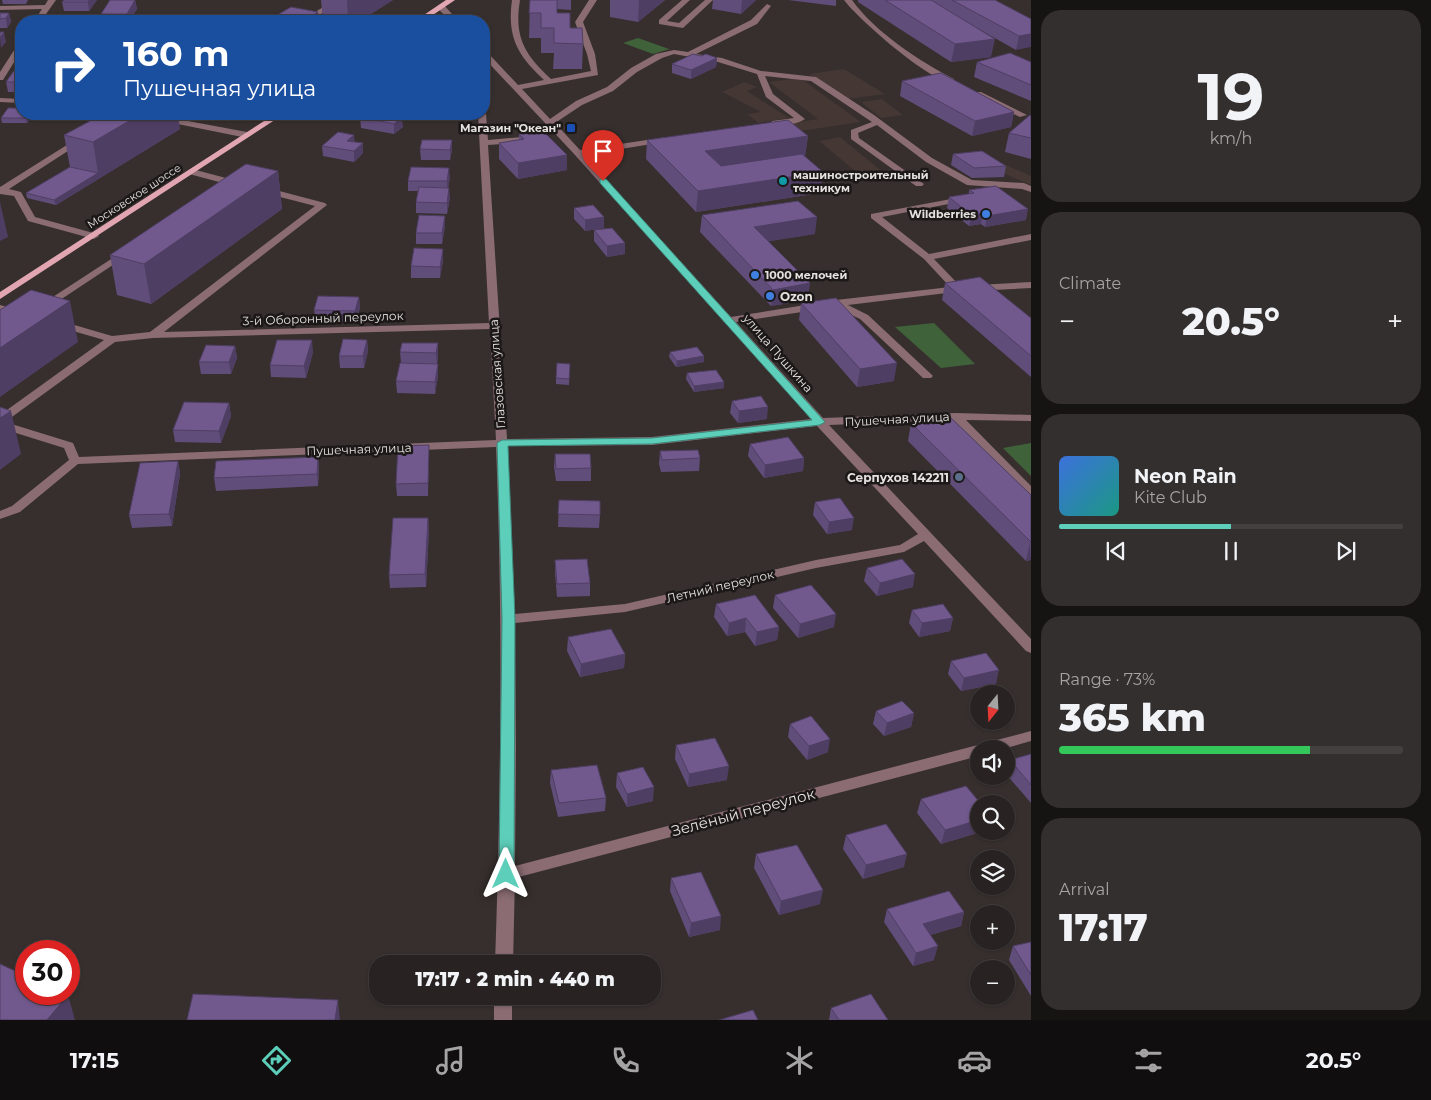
<!DOCTYPE html>
<meta charset="utf-8">
<style>
body{margin:0;font-family:Montserrat,sans-serif;background:#342f2f;color:#f1f3f6;height:100vh;display:flex;flex-direction:column;font-size:19px;white-space:nowrap}
*{box-sizing:border-box;margin:0}
p{font-size:16px;color:#a5a4a5}
.icon{flex:none;width:28px;height:28px;fill:none;stroke:currentColor;stroke-width:2;stroke-linecap:round;stroke-linejoin:round}
.map{position:relative;flex:1;overflow:hidden}
.drawer{display:flex;flex-direction:column;gap:10px;padding:10px;background:#161313;width:400px}
.drawer>*{flex:none}
.banner{position:absolute;left:15px;top:15px;width:475px;height:105px;border-radius:20px;box-shadow:0 1px 4px #0004,0 0 0 1px #444040;background:#1a4fa0;color:#fff;overflow:hidden}
.needle{width:32px;rotate:198deg}
.fabs{position:absolute;left:970px;top:685px;display:grid;gap:10px}
.fabs a{display:grid;place-items:center;width:45px;height:45px;border-radius:50%;background:#282322;box-shadow:0 1px 4px #0004,0 0 0 1px #444040;font-size:25px}
.speed{position:absolute;left:15px;top:940px;display:flex;gap:10px;font-size:25px;font-weight:700;text-align:center}
.speed>*{display:grid;place-content:center;width:65px;height:65px;border-radius:50%;background:#282322;box-shadow:0 1px 4px #0004,0 0 0 1px #444040;line-height:1}
.speed .limit{border:8px solid #d22;background:#fff;color:#111}
.pin{position:absolute;display:grid;place-items:center;width:42px;height:42px;color:#fff;margin:-51px -21px;border-radius:50% 50% 50% 0;rotate:-45deg;box-shadow:0 0 5px #0007}
.pin .icon{rotate:45deg}
.me{position:absolute;width:55px;margin:-28px;rotate:0deg;stroke-linejoin:round;filter:drop-shadow(0 0 4px #0008)}
.turn{display:flex;align-items:center;gap:18px;height:105px;padding:0 25px;font-size:22px}
.turn .icon{width:65px;height:65px;stroke-width:2.5}
.turn b{display:block;font-size:35px;line-height:42px}
.big{font-size:38px;font-weight:800;line-height:1.1}
.drawer .tile{flex:1;display:flex;flex-direction:column;justify-content:center;gap:8px;min-width:0;padding:0 18px;border-radius:20px;background:#342f2f}
.drawer .dial{align-items:center;gap:0}
.dial b{font-size:65px;line-height:1}
.song{display:flex;align-items:center;gap:15px}
.cover{width:60px;height:60px;border-radius:8px;background:linear-gradient(135deg,hsl(220 70% 55%),hsl(170 70% 35%))}
.played{height:5px;border-radius:2px;background:linear-gradient(90deg,#5cceba 50%,#444040 50%)}
.keys{display:flex;justify-content:space-around;direction:ltr}
.heat{display:flex;justify-content:space-between;align-items:center;font-size:28px;direction:ltr}
.charge{height:8px;border-radius:4px;background:linear-gradient(90deg,#34c759 73%,#444040 0)}
.trip{position:absolute;left:369px;top:955px;width:292px;height:50px;border-radius:20px;background:#282322;box-shadow:0 1px 4px #0004,0 0 0 1px #444040;font-weight:800;line-height:50px;text-align:center}
.tabs{display:flex;height:80px;justify-content:space-around;align-items:center;background:#100e0e;color:#a5a4a5}
.tabs .icon{width:35px;height:35px}
.tabs .selected{color:#5cceba}
.tabs b{font-size:22px;color:#f1f3f6}
main{display:flex;flex:1;min-height:0}
.map>svg:first-child{display:block}
.built{fill:#443734}
.green{fill:#3f623a}
.lines{fill:none;stroke-linecap:round;stroke-linejoin:round}
.minor{fill:#8a6c72;fill-rule:evenodd}
.major{fill:#e2a6b2;fill-rule:evenodd}
.wall{fill:#614d7a}
.shaded-wall{fill:#4f3e63}
.building{fill:#71598e;stroke:#4f3e63}
.route{fill:#5cceba;stroke:#3c8679}
.transit-dot{fill:#1a4fb4;stroke:#1b1817;stroke-width:2}
.culture-dot{fill:#0f9aa8;stroke:#1b1817;stroke-width:2}
.shop-dot{fill:#3f7fe0;stroke:#1b1817;stroke-width:2}
.service-dot{fill:#5c6f8a;stroke:#1b1817;stroke-width:2}
.labels{text-anchor:middle;dominant-baseline:central;stroke-width:5;stroke-linejoin:round;paint-order:stroke}
.far-poi-label{font-size:11px;font-weight:bold;fill:#e5e1df;stroke:#1b1817;text-anchor:end}
.far-street-label{font-size:11px;fill:#e5e1df;stroke:#1b1817}
.poi-label{font-size:12px;font-weight:bold;fill:#e5e1df;stroke:#1b1817;text-anchor:start}
.street-label{font-size:12px;fill:#e5e1df;stroke:#1b1817}
.near-street-label{font-size:15px;fill:#e5e1df;stroke:#1b1817}
</style>
<main>
<div class="map">
<svg width="1031" height="1020" viewBox="0 0 1031 1020">
<rect width="100%" height="100%" fill="#362f2d"/>
<path class="built" d="M844 69 885 94 848 99 809 74Z
M800 78 861 122 719 143 746 130 818 119 769 82Z
M744 82 757 87 747 91 789 118 758 123 747 114 761 112 722 92Z
M882 99 903 115 881 118 861 102Z
M840 137 889 177 867 181 819 141Z
M1004 164 1031 176V185L991 168Z"/>
<path class="green" d="M638 38 669 49H670L653 54 623 43Z
M934 323 975 364 941 368 895 327Z
M1031 443V476L1003 448Z"/>
<g class="lines">
<path class="minor" d="M48 0H56L41 21H34L42 9 0 10V6L45 5Z
M335 0H344L309 21H300Z
M512 0H520C514 37 524 54 551 79L591 71 587 54 575 22 589 0H597L583 22 595 54 598 75 522 89 550 119 576 101 607 87 631 68 656 54 674 50 688 52 751 20 767 4 771 6 757 24 696 54 722 58 761 71 816 77 874 115 932 158 972 180 1024 183 1031 186V192L1022 189 967 185 926 162 877 125 858 133 859 138 924 184 922 186H916L851 139V130L872 122 811 81 765 76 773 94 805 119C798 124 778 128 771 123L772 121 794 118 766 97 757 74 718 62 674 54 662 58 637 72 613 91 582 105 555 123 580 150 667 137V141L664 142 584 155 731 317 836 300 950 287 924 259 871 218V214L967 196V200L964 201 882 217 929 254 1031 234V240L934 259 960 286 1031 282V288L955 292 848 305 868 315 931 374 933 376 931 378H923L860 319 835 307 736 322 823 418 956 413 1031 415V421L966 420 1031 486V497L1027 496 953 420 829 425 1031 639V653L1026 651 924 541 904 552 816 568 625 612 515 623 516 747 515 866 1031 731V741L1003 749H979V756L515 878 513 964H495C501 791 503 619 496 447L78 464 20 512 0 519V511L12 506 69 460 64 448 0 428V415L104 340 56 326 55 324 56 322H64L112 336 150 332 315 206 261 192V188L264 187 325 203 327 205 164 332 489 323 478 114H484V112L486 114 488 140 533 136 537 139 533 142 488 145 507 439 652 437 811 419 575 155 548 126H545V123L484 58V52H487L518 85 544 80C517 55 507 37 512 0ZM490 329 496 440 79 457 73 443 5 422 115 342 153 338ZM817 426 918 534 900 545 816 560 625 604 515 614 508 446 652 445Z
M682 0H690L667 21 679 23 705 0H713L683 28 659 24V20Z
M844 0H852C875 32 919 61 954 79V83C933 85 857 18 844 0Z
M438 5H444L458 21H451L438 9Z
M18 44H21V51L3 80H0V72Z
M975 92H981L1027 115 1020 117 975 96Z
M0 98 21 99V103L0 102Z
M134 114H150L247 132 251 135 247 138 138 116Z
M78 138 85 140 9 189 21 192 35 217 97 234 99 236 94 239 28 221 14 196 0 194V187Z
M192 169 241 182 243 184 238 187 189 174 188 172Z
M125 250 128 251V255L48 308 44 309 39 306Z
M0 305 23 311 24 313 19 316 0 311Z
M494 996H512V1020H494Z"/>
<path class="major" d="M446 0H455L424 21H415Z
M275 114H284L0 299V292Z"/>
</g>
<path class="wall" d="M2 0H28L26 4H3Z
M97 0 89 11H64L62 2Z
M135 0 137 9 129 21H102L101 14Z
M321 0H393L360 21H323Z
M530 0H571V10L557 9V13L583 44 582 69H553L554 53H541V38H529Z
M610 0H665L638 22 610 17Z
M713 0H756L741 14 712 9Z
M788 0H836V6Z
M858 0H995L1031 19 1016 50 977 28 991 57 951 62 858 2Z
M0 13H9L11 22 7 28H0Z
M701 56 717 58 716 67 691 79 672 73V64Z
M977 62H1031V101L974 77Z
M21 65V92H8L6 82Z
M902 81 1014 112 1011 127 972 136 900 96Z
M21 114H33L27 123H2L1 118Z
M182 114H208L201 118Z
M365 114 403 127 394 134 361 128 360 117Z
M1031 116V159L1005 152 1009 133Z
M180 129 56 205 27 198 26 193 70 167 64 135Z
M519 134 567 170 518 179 499 159V143L519 140Z
M808 136 805 156H804L823 172 820 193 696 212 646 159 647 140Z
M452 140V150L450 160H421L420 149Z
M355 142 363 153 354 162 323 156 322 146Z
M953 154 1006 166 1004 177 972 178 951 165Z
M278 171 282 209 151 304 117 295 110 255Z
M450 178 448 188 450 198 447 214 416 213V202L418 191H408V181Z
M969 190 1026 220 985 227 981 224 969 226 947 208 949 197 969 194Z
M574 208 604 228 585 231 574 219Z
M702 215 815 234 768 241 808 300 771 306 700 232Z
M445 226 442 244H416V233Z
M594 230 625 254 607 257 594 241Z
M443 260 440 278H411V266Z
M945 283 1031 318V377L942 300Z
M359 297 360 308 356 322 316 321 314 310Z
M801 303 894 381 857 387 799 320Z
M367 340 368 351 364 368H340L339 356Z
M438 343V355L437 364 438 376 435 394 397 393 396 381 401 363 400 352Z
M235 346 237 358 231 374H201L199 362Z
M313 352 306 378 271 377 270 365Z
M670 352 704 362 676 367 669 357Z
M570 364 569 385 556 384V378Z
M687 373 724 382V388L694 392 686 379Z
M732 401 767 419 738 423 730 413Z
M229 403 231 416 221 443 175 442 173 430Z
M911 423 1031 495V560L1026 561 908 441Z
M750 444 804 458 803 471 764 478 748 456Z
M429 445 428 496H397L396 484Z
M660 451 700 458 699 471 661 472 659 464Z
M555 454 591 468V481H556L554 467Z
M318 457 319 469 318 486 216 491 214 478Z
M178 461 180 474 172 526 132 528 129 515Z
M559 500 600 515 599 528 558 527Z
M815 502 852 530 827 534 813 515Z
M428 518 429 530 426 587 390 588 389 575Z
M555 560 590 583V596L557 597 555 573Z
M867 568 913 587 877 596 864 581Z
M775 595 834 627 798 638 773 608Z
M716 604 779 627 777 640 755 646 745 632 727 636 714 617Z
M912 610 953 618 950 631 919 637 909 623Z
M568 637 625 654 624 668 580 677 567 651Z
M951 661 996 684 961 691 948 674Z
M876 711 914 713 911 727 884 736 873 724Z
M790 724 828 752 807 760 788 737Z
M676 745 727 780 688 787 675 759Z
M1031 754V803L1006 774 1010 760Z
M551 770 606 798 605 811 558 817 550 783Z
M617 773 653 801 627 807 616 787Z
M921 799 979 831H984L941 844 917 813Z
M846 835 904 867 863 879 843 849Z
M756 854 820 904 779 915 754 868Z
M671 878 720 930 689 937 670 891Z
M887 909 964 912 961 926 930 935 934 960 913 966 884 922Z
M1031 942V996L1009 960 1013 946Z
M831 1008 888 1020H829Z"/>
<path class="shaded-wall" d="M89 0H97L89 11 88 2Z
M135 0 137 9 129 21H128L127 14Z
M347 0H393L360 21H348Z
M639 0H665L638 22Z
M742 0H756L741 14Z
M318 12 319 21H303Z
M9 13 11 22 7 28 6 18Z
M4 32 6 42 1 48 0 38Z
M1031 34V47L1016 50 1019 36Z
M995 39 991 57 951 62 955 44Z
M717 58 716 67 691 79V70Z
M1014 112 1011 127 972 136 975 121Z
M29 114H33L27 123 26 118Z
M141 114H178L180 129 56 205 54 200 98 173 93 142Z
M201 114H208L201 118Z
M402 117 403 127 394 134V124Z
M354 135 355 145 348 151 347 141Z
M808 136 805 156 703 171 705 151Z
M452 140V150L450 160V150Z
M363 143V153L354 162V151Z
M567 155V170L518 179V163Z
M449 168 450 178 447 192V181Z
M278 171 282 209 151 304 144 264Z
M823 172 820 193 696 212 698 191Z
M449 188 450 198 447 214V203Z
M0 202 8 237 0 241Z
M1028 209 1026 220 985 227 987 216Z
M983 213 981 224 969 226 971 215Z
M445 216V226L442 244V233Z
M604 217V228L585 231V220Z
M817 217 815 234 752 244 754 227Z
M625 243V254L607 257V246Z
M443 249V260L440 278V267Z
M810 283 808 300 771 306 773 290Z
M359 297 360 308 356 322 355 311Z
M70 301 78 342 0 397V348Z
M312 340 313 352 306 378 304 366Z
M367 340 368 351 364 368 363 356Z
M438 343V355L437 365 436 353Z
M235 346 237 358 231 374 229 362Z
M704 356V362L676 367 677 361Z
M897 363 894 381 857 387 860 369Z
M438 364V376L435 394V382Z
M724 382V388L694 392V386Z
M229 403 231 416 221 443 219 431Z
M768 407 767 419 738 423 739 411Z
M11 411 21 454 0 470V418Z
M318 457 319 469 318 486 317 474Z
M804 458 803 471 764 478 765 465Z
M178 461 180 474 172 526 169 514Z
M428 518 429 530 426 587 425 574Z
M854 518 852 530 827 534 829 522Z
M1030 542 1031 560 1026 561Z
M915 574 913 587 877 596 880 583Z
M836 614 834 627 798 638 800 624Z
M746 618 745 632 727 636 729 623Z
M953 618 950 631 919 637 922 623Z
M779 627 777 640 755 646 757 632Z
M625 654 624 668 580 677 581 664Z
M999 670 996 684 961 691 964 678Z
M914 713 911 727 884 736 887 723Z
M830 739 828 752 807 760 809 746Z
M729 766 727 780 688 787 689 774Z
M654 787 653 801 627 807V794Z
M979 820V831H984L941 844 945 830Z
M907 854 904 867 863 879 866 865Z
M823 890 820 904 779 915 781 901Z
M964 912 961 926 920 938 923 924Z
M721 916 720 930 689 937 691 923Z
M938 946 934 960 913 966 916 953Z
M68 995 75 1020H47Z
M338 1000 340 1020H335Z"/>
<path class="building" d="M64 0H89L88 2H62Z
M110 0H135L127 14H101Z
M530 0H557V13H570V28H582L583 44 554 43V28H541V13H529Z
M885 0H931L995 39 955 44Z
M952 0H995L1031 19V34L1019 36Z
M291 7 318 12 303 21H267Z
M0 13H9L6 18 0 19Z
M0 32H4L0 38Z
M1010 53 1031 62V85L977 62Z
M693 54 701 56 706 54 717 58 691 70 672 64Z
M18 65H21V82H6Z
M941 73 1014 112 975 121 902 81Z
M8 108H21V114H29L26 118H1Z
M103 114H141L93 142 64 135Z
M365 114H387L402 117 394 124 360 117Z
M1030 115 1031 116V138L1009 133Z
M788 120 808 136 705 151 721 166 802 154 823 172 698 191 647 140Z
M542 130 567 155 518 163 499 143 524 139 519 134Z
M338 132 354 135 347 141 363 143 354 151 322 146Z
M422 140H452L450 150 420 149Z
M982 151 1006 166 974 168 953 154Z
M246 164 278 171 144 264 110 255Z
M70 167 98 173 54 200 26 193Z
M411 167 449 168 447 181H408Z
M996 186 1028 209 987 216 983 213 971 215 949 197 974 193 969 190Z
M419 187 449 188 447 203 416 202Z
M798 201 817 217 754 227 810 283 773 290 702 215Z
M593 205 604 217 585 220 574 208Z
M419 215 445 216 442 233H416Z
M612 228 625 243 607 246 594 230Z
M414 248 443 249 440 267 411 266Z
M980 277 1031 318V356L945 283Z
M31 290 70 301 0 348V310Z
M318 296 359 297 355 311 314 310Z
M836 298 897 363 860 369 801 303Z
M343 339 367 340 363 356H339Z
M277 340H312L304 366 270 365Z
M402 343H438L436 353 400 352Z
M206 345 235 346 229 362H199Z
M697 347 704 356 677 361 670 352Z
M400 363 438 364 435 382 396 381Z
M557 363 570 364 569 379 556 378Z
M716 370 724 382 694 386 687 373Z
M761 396 768 407 739 411 732 401Z
M184 402 229 403 219 431 173 430Z
M0 407 11 411 0 418Z
M948 415 1031 495V542L911 423Z
M788 437 804 458 765 465 750 444Z
M429 445 428 483 396 484 398 446Z
M698 450 700 458 662 460 660 451Z
M555 454H590L591 468 556 469Z
M318 457 317 474 214 478 216 461Z
M178 461 169 514 129 515 140 463Z
M840 498 854 518 829 522 815 502Z
M559 500 600 501V515L558 514Z
M393 518H428L425 574 389 575Z
M587 559 590 583 557 584 555 560Z
M902 559 915 574 880 583 867 568Z
M811 585 836 614 800 624 775 595Z
M755 595 779 627 757 632 746 618 729 623 716 604Z
M943 604 953 618 922 623 912 610Z
M611 629 625 654 581 664 568 637Z
M986 653 999 670 964 678 951 661Z
M902 701 914 713 887 723 876 711Z
M811 716 830 739 809 746 790 724Z
M715 738 729 766 689 774 676 745Z
M1031 754V785L1010 760Z
M597 765 606 798 559 803 551 770Z
M643 767 654 787 627 794 617 773Z
M966 786 981 804H979V820L945 830 921 799Z
M886 824 907 854 866 865 846 835Z
M797 845 823 890 781 901 756 854Z
M701 872 721 916 691 923 671 878Z
M949 891 964 912 923 924 938 946 916 953 887 909Z
M1031 942V975L1013 946Z
M0 964 26 976V994H65L68 995 47 1020H0Z
M193 994 338 1000 335 1020H187Z
M871 994 888 1020H839L831 1008Z
M753 1010 758 1020H719Z"/>
<path class="route" d="M600 179H606L825 422 820 425 652 444 508 446 515 619 514 874 512 878 506 880 501 878 499 874 502 619 497 443 502 440 652 438 812 420 600 183Z"/>
<rect class="transit-dot" x="566" y="123" width="10" height="10" rx="2.5"/>
<circle class="culture-dot" cx="783" cy="181" r="5"/>
<g class="shop-dot">
<circle cx="986" cy="214" r="5"/>
<circle cx="755" cy="275" r="5"/>
<circle cx="770" cy="296" r="5"/>
</g>
<circle class="service-dot" cx="959" cy="477" r="5"/>
<g class="labels">
<g class="far-poi-label">
<text x="561" y="128">Магазин "Океан"</text>
<text x="793" y="175" text-anchor="start">машиностроительный<tspan x="793" dy="13">техникум</tspan></text>
<text x="976" y="214">Wildberries</text>
<text x="765" y="275" text-anchor="start">1000 мелочей</text>
</g>
<g class="far-street-label">
<text transform="translate(134 196) rotate(-33)">Московское шоссе</text>
</g>
<g class="poi-label">
<text x="780" y="296">Ozon</text>
<text x="949" y="477" text-anchor="end">Серпухов 142211</text>
</g>
<g class="street-label">
<text transform="translate(323 318) rotate(-2)">3-й Оборонный переулок</text>
<text transform="translate(778 353) rotate(49)">улица Пушкина</text>
<text transform="translate(497 374) rotate(-94)">Глазовская улица</text>
<text transform="translate(897 419) rotate(-3)">Пушечная улица</text>
<text transform="translate(359 449) rotate(-2)">Пушечная улица</text>
<text transform="translate(720 586) rotate(-13)">Летний переулок</text>
</g>
<g class="near-street-label">
<text transform="translate(743 812) rotate(-15)">Зелёный переулок</text>
</g>
</g>
</svg>
<div class="fabs">
<a><svg class="needle" viewBox="-14 -14 28 28"><path d="M0-13l5 13h-10z" fill="#e53935"/><path d="M0 13l5-13h-10z" fill="#a5a4a5"/></svg></a>
<a><svg class="icon" aria-label="sound" viewBox="0 0 24 24"><path d="M4 9h4l5-4v14l-5-4H4zM17 9q2 3 0 6"/></svg></a>
<a><svg class="icon" aria-label="search" viewBox="0 0 24 24"><circle cx="10" cy="10" r="6"/><path d="M15 15l6 6"/></svg></a>
<a><svg class="icon" aria-label="layers" viewBox="0 0 24 24"><path d="M12 4l9 5-9 5-9-5zM3 14l9 5 9-5"/></svg></a>
<a>+</a>
<a>−</a>
</div>
<div class="speed"><div class="limit">30</div></div>
<div class="pin" style="left:603px;top:181px;background:#d93025"><svg class="icon" aria-label="arrive" viewBox="0 0 24 24"><path d="M6 21V4h12l-3 4 3 4H6"/></svg></div>
<svg class="me" style="left:506px;top:874px" viewBox="-20 -20 40 40"><path d="M0-17L14 15 0 8-14 15z" fill="#5cceba" stroke="#fff" stroke-width="4"/></svg>
<div class="trip">17:17 · 2 min · 440 m</div>
<div class="banner">
<div class="turn"><svg class="icon" aria-label="right" viewBox="0 0 24 24"><path d="M7 20v-9h11M14 6l5 5-5 5"/></svg><div><b>160 m</b>Пушечная улица</div></div>
</div>
</div>
<section class="drawer">
<div class="tile dial"><b>19</b><p>km/h</p></div>
<div class="tile"><p>Climate</p>
<div class="heat"><a>−</a><b class="big">20.5°</b><a>+</a></div>
</div>
<div class="tile">
<div class="song"><i class="cover"></i><div><b>Neon Rain</b><p>Kite Club</p></div></div>
<div class="played"></div>
<div class="keys"><svg class="icon" aria-label="previous" viewBox="0 0 24 24"><path d="M18 5L8 12l10 7zM5 5v14"/></svg><svg class="icon" aria-label="pause" viewBox="0 0 24 24"><path d="M8 5v14M16 5v14"/></svg><svg class="icon" aria-label="next" viewBox="0 0 24 24"><path d="M6 5l10 7-10 7zM19 5v14"/></svg></div>
</div>
<div class="tile"><p>Range · 73%</p><b class="big">365 km</b><div class="charge"></div></div>
<div class="tile"><p>Arrival</p><b class="big">17:17</b></div>
</section>
</main>
<nav class="tabs">
<b>17:15</b>
<svg class="icon selected" aria-label="directions" viewBox="0 0 24 24"><path d="M12 3l9 9-9 9-9-9zM9 14v-3h6M13 9l2 2-2 2"/></svg>
<svg class="icon" aria-label="music" viewBox="0 0 24 24"><path d="M9 18V5l10-2v13"/><circle cx="6" cy="18" r="3"/><circle cx="16" cy="16" r="3"/></svg>
<svg class="icon" aria-label="phone" viewBox="0 0 24 24"><path d="M5 4h4l2 5-3 2q2 4 5 5l2-3 5 2v4C11 20 4 13 5 4z"/></svg>
<svg class="icon" aria-label="climate" viewBox="0 0 24 24"><path d="M12 3v18M4 7l16 10M4 17L20 7"/></svg>
<svg class="icon" aria-label="car" viewBox="0 0 24 24"><path d="M5 17H2v-5l4-1 3-4h7l3 4 3 1v5h-3M9 17h6M6 11h13"/><circle cx="7" cy="17" r="2"/><circle cx="17" cy="17" r="2"/></svg>
<svg class="icon" aria-label="filters" viewBox="0 0 24 24"><path d="M4 7h16M4 17h16"/><circle cx="9" cy="7" r="2"/><circle cx="15" cy="17" r="2"/></svg>
<b>20.5°</b>
</nav>
